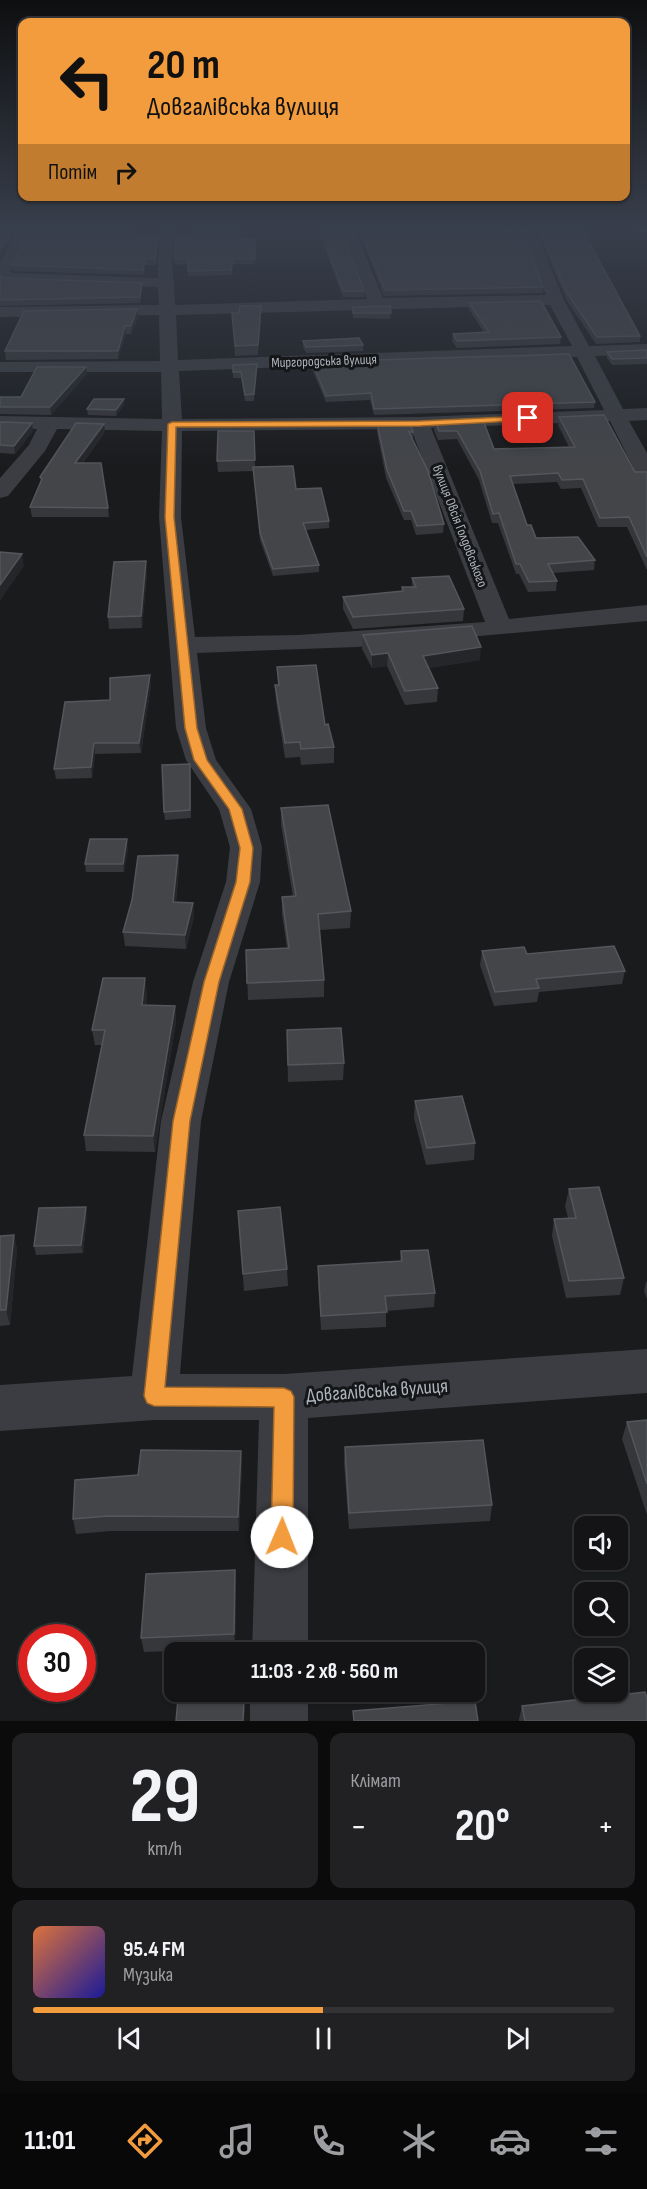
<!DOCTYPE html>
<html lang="uk">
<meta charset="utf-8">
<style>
body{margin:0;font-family:"Sofia Sans Condensed",sans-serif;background:#212123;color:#f1f3f6;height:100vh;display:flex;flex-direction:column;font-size:22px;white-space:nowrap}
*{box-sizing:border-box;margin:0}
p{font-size:20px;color:#9d9ea1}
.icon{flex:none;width:33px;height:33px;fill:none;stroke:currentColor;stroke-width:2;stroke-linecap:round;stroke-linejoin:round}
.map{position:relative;height:1721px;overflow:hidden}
.sheet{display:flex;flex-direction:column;gap:12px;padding:12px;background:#0b0b0c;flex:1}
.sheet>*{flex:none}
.hud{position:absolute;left:18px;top:18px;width:612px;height:183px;border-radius:12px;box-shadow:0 2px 4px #0004,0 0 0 2px #333335;background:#f29c3d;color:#111;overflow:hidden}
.buttons{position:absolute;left:574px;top:1516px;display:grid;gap:12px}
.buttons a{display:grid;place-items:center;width:54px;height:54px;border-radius:12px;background:#141416;box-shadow:0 2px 4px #0004,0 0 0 2px #333335;font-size:30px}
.speed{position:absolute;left:18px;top:1624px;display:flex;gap:12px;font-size:30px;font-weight:700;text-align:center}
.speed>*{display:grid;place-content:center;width:78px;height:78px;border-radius:50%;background:#141416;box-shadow:0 2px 4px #0004,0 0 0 2px #333335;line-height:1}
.speed .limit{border:9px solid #d22;background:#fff;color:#111}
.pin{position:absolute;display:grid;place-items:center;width:51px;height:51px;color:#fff;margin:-26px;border-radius:12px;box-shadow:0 3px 9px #0006}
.me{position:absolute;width:66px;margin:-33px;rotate:1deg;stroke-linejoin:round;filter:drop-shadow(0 0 4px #0008)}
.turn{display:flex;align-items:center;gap:21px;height:126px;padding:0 30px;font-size:27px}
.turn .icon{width:78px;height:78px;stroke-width:2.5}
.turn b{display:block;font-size:42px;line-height:51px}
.then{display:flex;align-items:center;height:57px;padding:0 30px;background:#0003;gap:12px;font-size:22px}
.big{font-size:45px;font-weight:700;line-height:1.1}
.sheet .card{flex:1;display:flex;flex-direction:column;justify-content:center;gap:9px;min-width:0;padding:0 21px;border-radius:12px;background:#212123}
.sheet .dial{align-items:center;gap:0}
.dial b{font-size:78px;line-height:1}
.song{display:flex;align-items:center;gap:18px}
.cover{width:72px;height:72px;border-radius:9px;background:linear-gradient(135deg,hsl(20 70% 55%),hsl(240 70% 35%))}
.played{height:6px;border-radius:3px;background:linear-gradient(90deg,#f29c3d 50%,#333335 50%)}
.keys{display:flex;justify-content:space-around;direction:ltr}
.heat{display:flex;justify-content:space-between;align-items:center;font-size:33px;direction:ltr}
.sheet .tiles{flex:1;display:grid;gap:12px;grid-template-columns:1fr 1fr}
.card:last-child{grid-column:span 2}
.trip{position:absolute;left:164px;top:1642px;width:321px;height:60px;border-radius:12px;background:#141416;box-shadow:0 2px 4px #0004,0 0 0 2px #333335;font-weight:700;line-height:60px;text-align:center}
.tabs{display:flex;height:96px;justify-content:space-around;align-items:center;background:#080809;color:#9d9ea1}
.tabs .icon{width:42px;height:42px}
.tabs .current{color:#f29c3d}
.tabs b{font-size:27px;color:#f1f3f6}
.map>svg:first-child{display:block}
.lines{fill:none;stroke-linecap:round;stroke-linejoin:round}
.minor{fill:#3b3d42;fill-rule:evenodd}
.wall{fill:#36373b}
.shaded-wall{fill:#252629}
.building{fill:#434549;stroke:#53565b;stroke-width:1.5}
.route{fill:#f29c3d;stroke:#9d6528;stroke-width:1.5}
.labels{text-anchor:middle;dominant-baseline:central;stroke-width:6;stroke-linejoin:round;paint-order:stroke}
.far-street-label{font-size:14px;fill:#adb4bc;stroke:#151618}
.near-street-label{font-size:20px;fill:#adb4bc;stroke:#151618}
</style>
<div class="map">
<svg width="647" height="1721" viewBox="0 0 647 1721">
<rect width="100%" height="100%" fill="#1a1b1d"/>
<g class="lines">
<path class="minor" d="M19 227H33L10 272 13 273 158 278V257L162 227H176L172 257 175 305 367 299 340 227H354L383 298 546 295 520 227H534L564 300 589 346 647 344V354L595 356 623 409 647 408V420L629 421 647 453V479L639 478 636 473 610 421 431 428 509 619 647 605V621L357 647 197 653 206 728 216 760 251 809 262 847 260 882 229 982 201 1121 180 1374H284L647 1349V1393L308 1418V1653H252L259 1420H154L0 1431V1385L132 1376 161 1121 193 982 226 882 230 847 219 809 186 760 176 728 159 517 162 431 57 429 45 451 8 496 0 498V478L29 445 37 429 0 428V416L162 419 161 372H0V362L160 361 159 315 0 317V307L159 305 158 287 4 281 0 278V262ZM550 305 572 346 178 360 176 315ZM577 357 604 410 419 417 182 419 179 371ZM411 429 485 622 298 635 195 637 181 517 182 431Z
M250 1692H308V1721H250Z"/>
</g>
<path class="wall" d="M317 227H340L364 291V297H343Z
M357 227H520L543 287V293L384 296Z
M535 227H581L640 336V342L596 344 566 299Z
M631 227H647V231H634Z
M132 236H158L156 265H145L144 275 13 271 12 265Z
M237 238 255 239V264H233L232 275 188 276V264L175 265 174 259Z
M0 275 3 278 142 289 140 303 0 306Z
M469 303 561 337 560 344 457 348 452 341 453 334 484 333 469 309Z
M353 307 391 313 390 319 353 318Z
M261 315 258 355 235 356 233 323Z
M138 318 131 334H126L118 359 6 360 5 351Z
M303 341 363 345V351L306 353 303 347Z
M647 350V364L612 365 607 358V352Z
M312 362 595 402 594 408 374 415 370 400 326 402 312 369Z
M257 364 254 401H245L241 378H233V372Z
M87 374 51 415 0 414V397H21Z
M124 405 116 416 88 415 87 409Z
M559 417 635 472H647V570L627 527H598L581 488 561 489 557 482 513 484 527 525 536 538 595 560 594 570 553 573 557 581 556 591 528 592 519 574H516L498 523H492L479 480 457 439 438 440 434 430 435 421 483 420 494 449 569 447 558 425Z
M0 422 33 431 15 454 0 453Z
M377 423 413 432V440L444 524 443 533 416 535 411 520H404L386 478 377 432Z
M254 431 255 467 296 489 329 521V528L305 530 319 565V572L273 576 260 540 254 471 218 472 217 461Z
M105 432 83 463 108 508 109 517H32L30 507 41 482 40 477Z
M147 573 142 628 109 629 108 617Z
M412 578 464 609 463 621 353 629 343 609V597L402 591V587H412Z
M363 635 480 660 429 668 438 688 437 702 405 705 387 666 372 668 362 649Z
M277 667 325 725 334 747V763L301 765 300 757 285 758 276 701 275 685H278Z
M151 685 141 753 95 754 92 778 56 779 54 769 110 700Z
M190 772 191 818 165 820 164 812Z
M281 808 351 911 350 928 320 930 324 980V997L248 1000 246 950 287 948 282 914V897H293L281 825Z
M128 848 124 872H86L85 864Z
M178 855 179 869 176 902 193 903 194 917 186 949 125 946 123 932Z
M482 951 527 954 625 971 622 984 539 992 537 1002 494 1006 480 965Z
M147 994 146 1005 175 1006 176 1022 155 1152 86 1151 84 1135 102 1045H95L92 1030Z
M287 1030 344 1063 343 1080 288 1082Z
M415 1101 475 1143 474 1160 426 1165 414 1118Z
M569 1189 624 1278 620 1295 566 1298 552 1236 554 1219 568 1218 565 1206Z
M238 1211 287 1269 288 1286 244 1291Z
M87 1216 83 1253 36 1255 34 1246Z
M14 1235 17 1250 10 1325 0 1326V1236Z
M401 1251 435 1293 434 1307 386 1311V1327L321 1330 318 1281V1266L400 1261Z
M646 1282H647V1299L644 1291Z
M647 1420V1515L622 1439 627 1422Z
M345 1447 492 1505 490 1521 349 1529 344 1463Z
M241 1451 242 1465 239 1531H111L76 1534 73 1519 138 1475Z
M235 1570 236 1586 235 1649 144 1652 141 1638Z
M522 1706 647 1721H519V1719Z"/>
<path class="shaded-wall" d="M13 227H16L0 258V251Z
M134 227H138L129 241V236Z
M261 306V315L258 355V345Z
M137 309 138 318 131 334V326Z
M125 326 126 334 118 359V351Z
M86 367 87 374 51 415 50 407Z
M124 399V405L116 416V410Z
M32 423 33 431 15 454 14 446Z
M104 424 105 432 76 472 75 463Z
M22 554 24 566 0 601V585Z
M146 561 147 573 142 628 141 616Z
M481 647 480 660 422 669 423 656Z
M388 653 387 666 372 668V655Z
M150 675 151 685 141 753 139 743Z
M94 743 95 754 92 778 91 767Z
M127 839 128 848 124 872 123 864Z
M178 855 179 869 174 916 173 902Z
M193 903 194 917 186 949 185 935Z
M145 978 147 994 143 1021 142 1005Z
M175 1006 176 1022 155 1152 153 1136Z
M86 1207 87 1216 83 1253 81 1245Z
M14 1235 17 1250 10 1325 6 1310Z
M241 1451 242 1465 239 1531 238 1517Z
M235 1570 236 1586 235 1649 234 1634Z
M244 1700 245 1712 244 1721H243Z"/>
<path class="building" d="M0 227H13L0 251Z
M32 227H134L129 236H158L155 259H145L143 270 12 265Z
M194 227H238L236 238 255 239V259H233L231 270 188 271V259H174L176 236 194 237Z
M319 227H340L364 291H343Z
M359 227H520L543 287 385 290Z
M538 227H581L640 336 597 337 567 293Z
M0 275 3 278 142 283 140 297 0 300Z
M541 301 561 337 457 341 453 334 489 332 469 303Z
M240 306H261L258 345 235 346 232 313H239Z
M390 306 391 313H353V307Z
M137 309 131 326H125L118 351H5L24 311Z
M359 338 363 345 306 347 303 341Z
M647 350V358L612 359 607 352Z
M569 354 595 402 374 409 371 393 326 396 312 362Z
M257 364 254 394 245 395 241 372H233V365Z
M37 367H86L50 407H0V397H21Z
M94 399H124L116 410 87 409Z
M604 415 635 472H647V557L629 517 600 518 583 479 562 480 558 473 510 476 527 525H531L536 538 578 537 595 560 548 564 557 581 529 582 520 564H516L499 513 493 514 480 471 457 431H439L435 421 483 420 494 449 575 447 559 417Z
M0 422 32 423 14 446 0 445Z
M76 423 104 424 75 463H101L108 508 30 507 42 479 40 477Z
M377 423H410L413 432H409L428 471 444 524 417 526 411 511H404L387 470Z
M218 431H254L255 460 217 461Z
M293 466 296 489 321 488 329 521 303 523 319 565 273 569 260 533 253 467Z
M0 552 22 554 0 585Z
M146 561 141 616 108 617 114 562Z
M449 576 464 609 353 617 343 597 403 591 402 587H416L412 578Z
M472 626 481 647 423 656 438 688 405 691 388 653 372 655 363 635Z
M316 665 325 725 328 724 334 747 301 749 300 742 285 743 275 685H279L277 667Z
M150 675 139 743H94L91 767 54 769 65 702 110 700V678Z
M190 764V810L164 812 162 765Z
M328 805 351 911 318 914 324 980 247 983 246 950 289 948 282 897 296 896 281 808Z
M90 839H127L123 864H85Z
M178 855 173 902 193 903 185 935 123 932 132 900 138 856Z
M614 946 625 971 536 979 539 988 495 992 482 951 524 947 527 954Z
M103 978H145L142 1005 175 1006 153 1136 84 1135 105 1030H92Z
M341 1028 344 1063 288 1065 287 1030Z
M462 1096 475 1143 427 1148 415 1101Z
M599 1187 624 1278 569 1281 554 1219 576 1218 569 1189Z
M86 1207 81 1245 34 1246 39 1208Z
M280 1207 287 1269 243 1274 238 1211Z
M14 1235 6 1310H0V1236Z
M428 1250 435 1293 385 1296 387 1312 321 1316 318 1266 402 1261 401 1251Z
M647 1420V1484L627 1422Z
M483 1440 492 1505 349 1513 345 1447Z
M141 1450 241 1451 238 1517 108 1516 73 1519 75 1480 138 1475Z
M235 1570 234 1634 141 1638 146 1574Z
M645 1692 647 1698V1721H525L522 1706Z
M178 1699 244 1700 243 1721H176Z
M475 1701 478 1721H354L353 1711Z"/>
<linearGradient id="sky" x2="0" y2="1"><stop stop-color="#0e0f10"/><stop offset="0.49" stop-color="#383f4c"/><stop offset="1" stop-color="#383f4c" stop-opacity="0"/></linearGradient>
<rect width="647" height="468" fill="url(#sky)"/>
<path class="route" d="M528 416 531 420 420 426 176 427 174 517 197 728 207 760 242 809 253 848 250 882 219 982 190 1121 165 1387 284 1388 291 1391 294 1397 293 1537 289 1545 282 1548 274 1545 271 1537 274 1407 154 1406 147 1403 144 1396 173 1121 204 982 236 882 240 848 229 809 194 760 185 728 165 517 168 424 172 422 420 421Z"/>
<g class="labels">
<g class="far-street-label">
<text transform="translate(324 361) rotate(-2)">Миргородська вулиця</text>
<text transform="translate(460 526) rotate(69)">вулиця Овсія Голдовського</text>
</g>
<g class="near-street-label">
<text transform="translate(377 1391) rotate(-4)">Довгалівська вулиця</text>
</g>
</g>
</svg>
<div class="buttons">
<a><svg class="icon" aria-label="sound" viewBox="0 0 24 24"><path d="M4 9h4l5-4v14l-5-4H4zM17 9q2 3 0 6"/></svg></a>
<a><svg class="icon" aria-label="search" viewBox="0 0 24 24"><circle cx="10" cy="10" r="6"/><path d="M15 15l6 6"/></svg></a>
<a><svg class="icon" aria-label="layers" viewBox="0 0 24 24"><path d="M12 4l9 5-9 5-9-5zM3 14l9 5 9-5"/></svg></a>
</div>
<div class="speed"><div class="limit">30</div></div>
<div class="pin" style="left:528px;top:418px;background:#d93025"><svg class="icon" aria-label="arrive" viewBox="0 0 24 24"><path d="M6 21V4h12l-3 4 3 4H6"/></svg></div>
<svg class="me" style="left:282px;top:1537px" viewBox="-20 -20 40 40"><circle r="19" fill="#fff"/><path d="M0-13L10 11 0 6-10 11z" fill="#f29c3d"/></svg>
<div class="trip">11:03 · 2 хв · 560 m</div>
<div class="hud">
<div class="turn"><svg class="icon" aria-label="left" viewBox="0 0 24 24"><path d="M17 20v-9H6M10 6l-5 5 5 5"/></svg><div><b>20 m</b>Довгалівська вулиця</div></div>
<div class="then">Потім<svg class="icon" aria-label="right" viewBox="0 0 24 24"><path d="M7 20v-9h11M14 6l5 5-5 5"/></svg></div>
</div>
</div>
<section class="sheet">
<div class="tiles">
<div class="card dial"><b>29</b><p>km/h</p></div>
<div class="card"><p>Клімат</p>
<div class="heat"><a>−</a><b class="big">20°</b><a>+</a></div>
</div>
<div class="card">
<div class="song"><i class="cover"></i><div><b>95.4 FM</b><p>Музика</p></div></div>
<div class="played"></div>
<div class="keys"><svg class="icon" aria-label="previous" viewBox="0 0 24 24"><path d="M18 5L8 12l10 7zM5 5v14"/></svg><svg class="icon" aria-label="pause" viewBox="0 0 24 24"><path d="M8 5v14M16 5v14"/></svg><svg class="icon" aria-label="next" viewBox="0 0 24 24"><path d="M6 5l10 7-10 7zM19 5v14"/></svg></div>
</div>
</div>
</section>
<nav class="tabs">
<b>11:01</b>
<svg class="icon current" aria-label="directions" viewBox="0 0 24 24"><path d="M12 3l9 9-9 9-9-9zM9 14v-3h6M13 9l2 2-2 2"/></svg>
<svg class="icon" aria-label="music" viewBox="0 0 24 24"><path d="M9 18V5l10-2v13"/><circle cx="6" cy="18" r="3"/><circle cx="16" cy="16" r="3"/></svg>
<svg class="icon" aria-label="phone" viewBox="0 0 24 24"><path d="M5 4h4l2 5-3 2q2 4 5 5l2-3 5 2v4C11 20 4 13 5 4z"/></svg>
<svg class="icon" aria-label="climate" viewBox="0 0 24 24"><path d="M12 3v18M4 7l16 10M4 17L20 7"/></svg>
<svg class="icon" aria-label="car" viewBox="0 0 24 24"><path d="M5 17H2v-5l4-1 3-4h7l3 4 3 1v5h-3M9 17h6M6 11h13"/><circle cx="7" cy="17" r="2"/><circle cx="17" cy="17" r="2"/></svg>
<svg class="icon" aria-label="filters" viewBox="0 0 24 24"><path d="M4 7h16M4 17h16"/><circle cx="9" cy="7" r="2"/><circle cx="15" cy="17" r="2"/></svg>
</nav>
